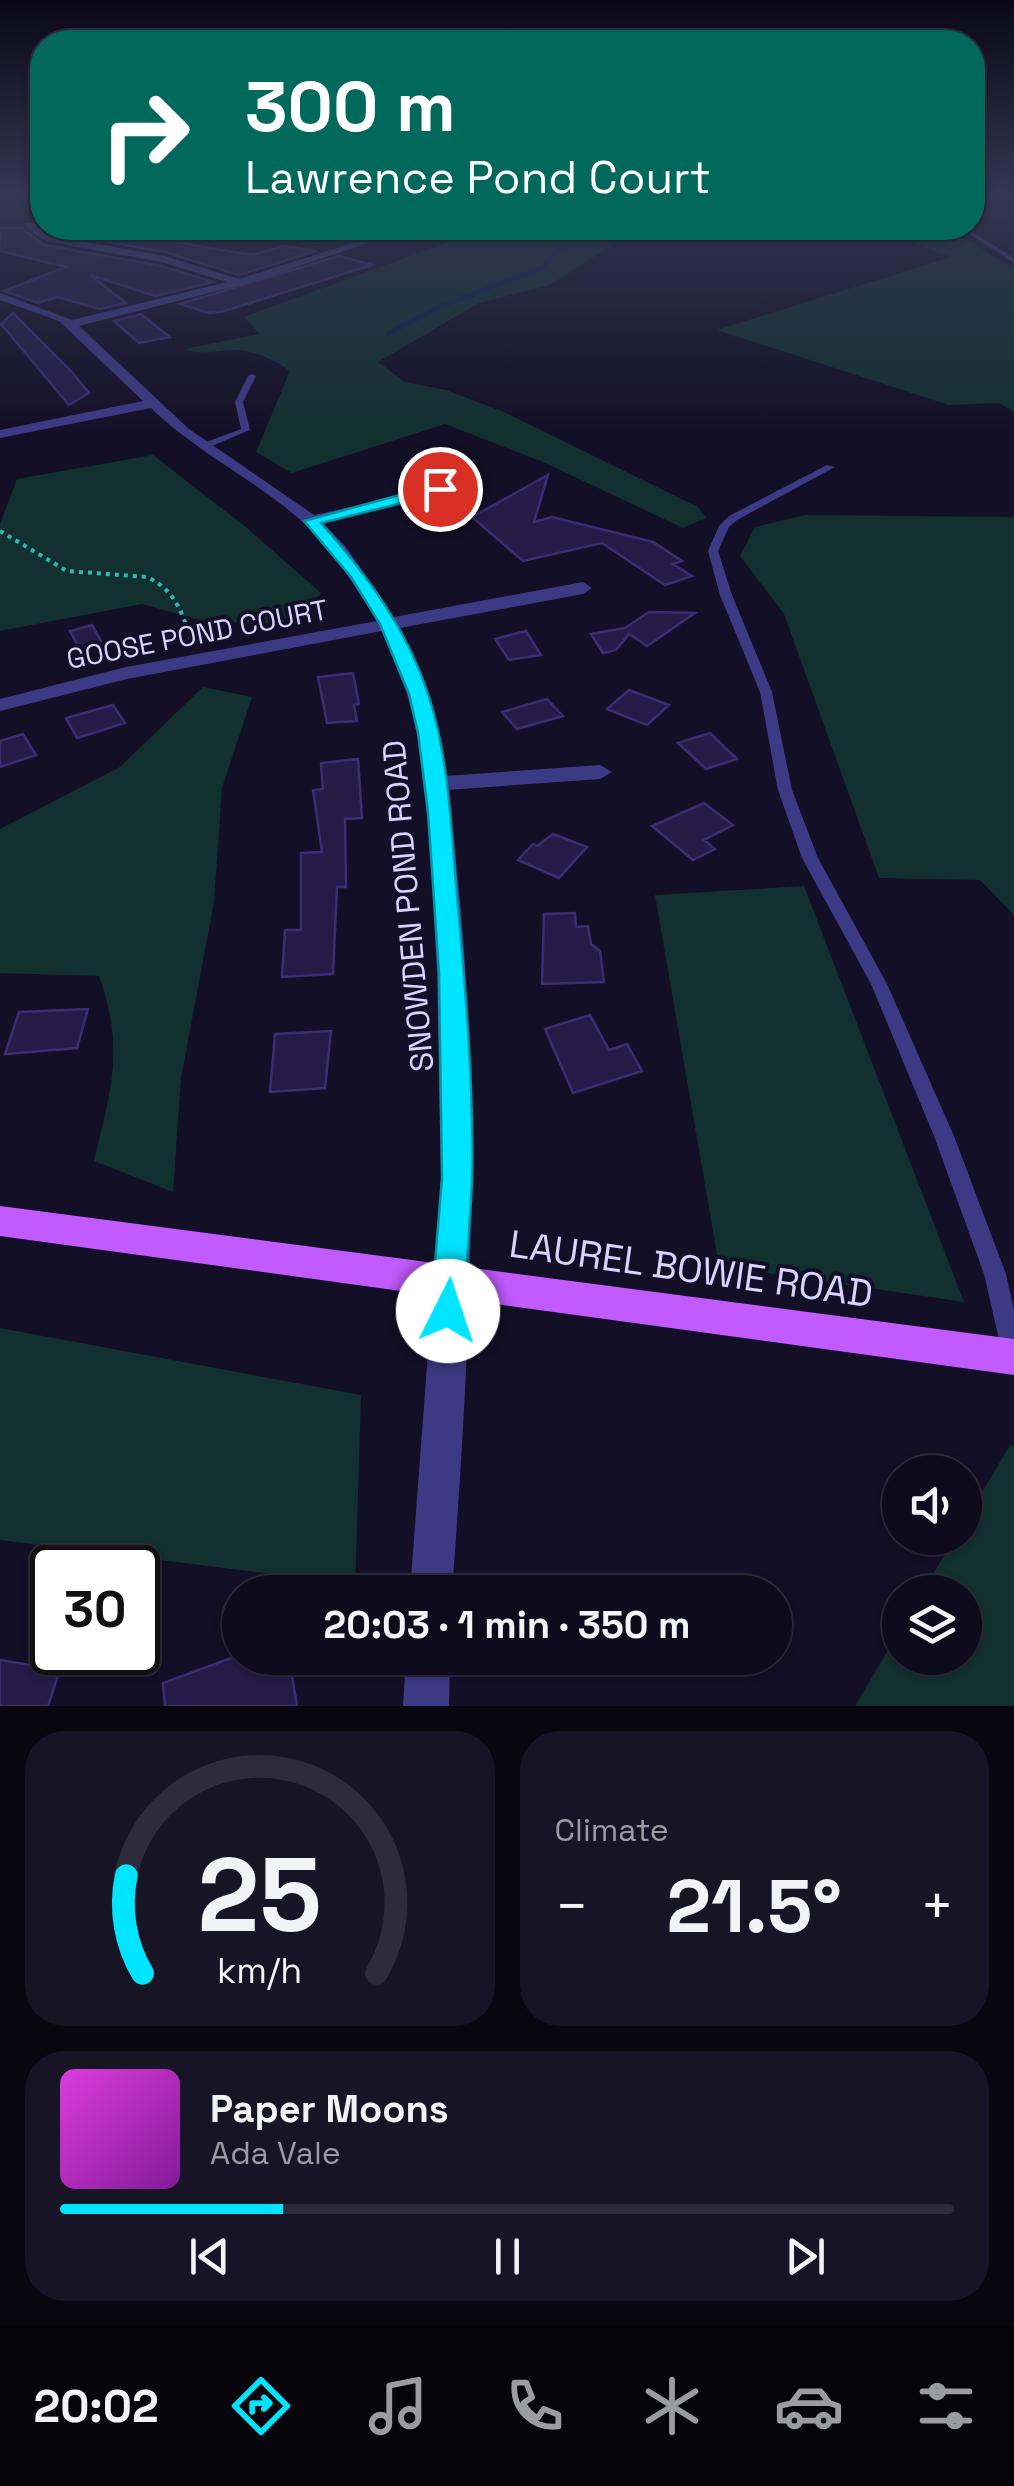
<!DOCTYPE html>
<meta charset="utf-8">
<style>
body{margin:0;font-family:"Space Grotesk",sans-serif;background:#171425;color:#f1f3f6;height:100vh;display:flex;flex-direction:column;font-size:38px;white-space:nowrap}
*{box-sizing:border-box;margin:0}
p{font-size:32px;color:#9b9ba3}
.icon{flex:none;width:55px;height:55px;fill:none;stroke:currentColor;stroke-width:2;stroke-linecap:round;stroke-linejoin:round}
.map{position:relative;height:1706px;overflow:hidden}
.side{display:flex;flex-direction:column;gap:25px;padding:25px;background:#08060f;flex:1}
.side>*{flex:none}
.guide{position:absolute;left:30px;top:30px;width:955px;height:210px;border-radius:40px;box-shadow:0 2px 8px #0004,0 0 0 2px #2e2b3b;background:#00695c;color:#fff;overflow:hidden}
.buttons{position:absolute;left:882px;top:1455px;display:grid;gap:20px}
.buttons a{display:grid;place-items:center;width:100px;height:100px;border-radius:50%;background:#0e0b1c;box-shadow:0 2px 8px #0004,0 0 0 2px #2e2b3b;font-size:50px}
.speed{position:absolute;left:30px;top:1545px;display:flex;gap:20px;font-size:50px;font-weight:700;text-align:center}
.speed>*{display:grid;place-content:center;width:130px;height:130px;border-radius:50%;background:#0e0b1c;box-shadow:0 2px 8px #0004,0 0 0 2px #2e2b3b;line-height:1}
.speed .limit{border:5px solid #111;border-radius:15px;background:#fff;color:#111}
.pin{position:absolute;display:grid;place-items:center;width:85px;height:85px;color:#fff;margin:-42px;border:5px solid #fff;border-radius:50%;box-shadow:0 2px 10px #0007}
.me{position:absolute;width:110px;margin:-55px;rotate:4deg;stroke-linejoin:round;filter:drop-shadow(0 0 8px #0008)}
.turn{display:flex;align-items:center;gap:35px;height:210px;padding:0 50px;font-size:45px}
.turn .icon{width:130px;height:130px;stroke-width:2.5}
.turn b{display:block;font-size:70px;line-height:85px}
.big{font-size:75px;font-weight:700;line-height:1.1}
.side .widget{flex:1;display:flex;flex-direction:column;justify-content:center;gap:15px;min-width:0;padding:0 35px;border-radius:40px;background:#171425}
.side .dial{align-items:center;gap:0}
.dial svg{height:260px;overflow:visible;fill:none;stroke:#2e2b3b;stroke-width:7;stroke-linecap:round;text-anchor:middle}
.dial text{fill:#f1f3f6;stroke:none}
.song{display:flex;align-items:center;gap:30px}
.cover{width:120px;height:120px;border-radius:15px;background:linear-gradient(135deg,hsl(300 70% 55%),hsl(290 70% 35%))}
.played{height:10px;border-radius:5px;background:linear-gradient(90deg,#00e5ff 25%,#2e2b3b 25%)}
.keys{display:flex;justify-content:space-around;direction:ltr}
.heat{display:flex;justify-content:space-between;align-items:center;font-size:55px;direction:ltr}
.side .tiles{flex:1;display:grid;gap:25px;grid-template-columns:1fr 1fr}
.widget:last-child{grid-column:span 2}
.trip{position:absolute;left:222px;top:1575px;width:570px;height:100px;border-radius:50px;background:#0e0b1c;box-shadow:0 2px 8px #0004,0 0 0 2px #2e2b3b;font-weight:700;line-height:100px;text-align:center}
.tab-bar{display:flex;height:160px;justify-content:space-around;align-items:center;background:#06040b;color:#9b9ba3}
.tab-bar .icon{width:70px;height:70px}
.tab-bar .active{color:#00e5ff}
.tab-bar b{font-size:45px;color:#f1f3f6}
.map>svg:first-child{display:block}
.green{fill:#12302f}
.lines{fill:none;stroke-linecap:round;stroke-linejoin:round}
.stream-far1{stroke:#0c2248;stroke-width:4}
.stream{stroke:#0c2248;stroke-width:5}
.building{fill:#241b47;stroke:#3b2d73;stroke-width:2.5}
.path{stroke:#2fb8b0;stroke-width:4;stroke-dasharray:4 5;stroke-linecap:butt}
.lane{fill:#3d3a85;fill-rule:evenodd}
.street{fill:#3d3a85;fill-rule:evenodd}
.primary{fill:#c25bff;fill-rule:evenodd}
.route{fill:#00e5ff;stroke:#0095a6;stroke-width:2.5}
.labels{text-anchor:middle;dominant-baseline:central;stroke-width:8;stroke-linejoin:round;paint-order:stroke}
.far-street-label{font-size:28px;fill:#d9d4ff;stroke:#130f26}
.street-label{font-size:32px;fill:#d9d4ff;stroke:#130f26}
.near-street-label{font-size:38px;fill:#d9d4ff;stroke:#130f26}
</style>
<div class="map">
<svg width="1014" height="1706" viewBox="0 0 1014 1706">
<rect width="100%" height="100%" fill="#130f26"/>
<path class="green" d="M180 228H344L367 233 329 246 288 238 251 241 175 231Z
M487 228H664L631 233 550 285 479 303 378 362 405 382 446 390 504 412 698 507 706 518 683 528 543 462 445 424 292 473 256 452 290 371C275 360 254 350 235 350 217 350 201 356 184 349L260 334 244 317Z
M869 228H948L1014 269V412L999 403 949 405 717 330 951 257Z
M153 455 247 528 321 593 309 614 262 624 204 621 142 604 0 631V524L17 479Z
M805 515 1014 517V915L980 880 879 878 784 614 740 556 755 527Z
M203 687 252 697 222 788 214 902 181 1078 173 1192 94 1161C111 1089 125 1049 99 976L0 973V829L120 767Z
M804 886 964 1302 719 1266 655 895Z
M0 1328 361 1395 355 1592 265 1573 0 1540Z
M1010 1445 1014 1446V1706H855L900 1630V1658H965V1592H922L955 1538H965V1521Z"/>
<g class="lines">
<path class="stream-far1" d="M478 292 543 268 565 243 602 228"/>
<path class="stream" d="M389 333 441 306 485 290"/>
</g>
<path class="building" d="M0 228H22L44 245 161 266 213 282 155 296 90 275 126 303 100 309 57 297 38 303 4 291 66 267 0 251Z
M46 228H95L252 255 283 246 316 251 239 275 165 252 53 232Z
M339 256 372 265 221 312 208 313 180 304Z
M13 313 71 371 89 393 69 405 1 324Z
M141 314 170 337 139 343 114 321Z
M548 475 534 522 552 517 653 542 682 561 673 564 692 576 665 585 602 543 523 561 472 517Z
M649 612 695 613 647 646 629 634 616 650 603 653 591 634 625 628Z
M92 625 104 646 81 652 70 631Z
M526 631 541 655 509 660 495 639Z
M353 673 359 704 354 705 357 721 327 723 318 677Z
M629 690 669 705 647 725 607 709Z
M547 699 563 716 517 729 502 712Z
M113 705 125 723 77 738 66 718Z
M710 733 737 759 706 769 678 743Z
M23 734 36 755 0 767V741Z
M358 759 362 818 345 819 346 887H337L333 974 282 977 285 930H301V853L322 852 313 790 323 789 321 763Z
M704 803 733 825 704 840 715 849 693 860 652 826Z
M553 834 587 847 559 878 518 860 533 844 537 846Z
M575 913 576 927 588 926 591 944 600 951 604 982 542 984 544 914Z
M88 1009 77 1048 5 1054 19 1012Z
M590 1015 609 1050 627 1044 642 1071 573 1093 545 1029Z
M331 1031 325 1088 270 1092 275 1034Z
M231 1658H289L297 1706H165L163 1683Z
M0 1660 60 1670 48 1706H0Z"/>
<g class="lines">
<path class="path" d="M0 531 67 571 147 577C176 590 183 615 192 643"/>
<path class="lane" d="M960 228H966L1014 258V263Z
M252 374 256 376 243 402 250 430 207 448H201V444L241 429 235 402 248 376Z
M827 465 835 467 737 520 729 527 718 551 732 595 772 692 792 790 818 858 887 984 954 1136 1006 1274 1014 1310V1368L1006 1365 1003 1357 984 1274 934 1136 871 984 802 858 778 790 760 692 720 595 708 551 719 526 729 516Z"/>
<path class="street" d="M25 223H33L52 236 164 256 239 279 400 228H413L245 284 79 326 189 429 314 515 447 486V492L323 523 346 547 394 617 583 582 592 588 583 594 400 628 429 694 445 776 600 765 612 772 600 779 447 790C485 1056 472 1326 452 1592H410L441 1179 437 973 430 841 417 733 407 694 382 631 127 679 0 711V699L126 667 377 621C356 587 335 554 307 526 259 481 198 454 151 408L0 438V430L143 401 59 321 0 300V293L72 320 227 282 162 262 45 241 25 227Z
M406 1658H450L449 1706H403Z"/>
<path class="primary" d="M0 1206 1014 1339V1375L0 1236Z"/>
</g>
<linearGradient id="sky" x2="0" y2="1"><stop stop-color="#0a0815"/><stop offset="0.45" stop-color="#333752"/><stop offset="1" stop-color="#333752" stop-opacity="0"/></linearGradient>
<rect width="1014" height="432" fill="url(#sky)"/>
<path class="route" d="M440 484 446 486V492L321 523C367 575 408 630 429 697 448 757 451 822 456 885 465 982 474 1083 472 1181 470 1225 466 1268 464 1311L459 1322 448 1327 436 1322 431 1311 442 1178 439 973 428 812 418 733 409 694 380 624 351 577 304 521Z"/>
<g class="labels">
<g class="far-street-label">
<text transform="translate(197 634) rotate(-11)">GOOSE POND COURT</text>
</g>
<g class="street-label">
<text transform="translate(408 906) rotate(-95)">SNOWDEN POND ROAD</text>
</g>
<g class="near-street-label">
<text transform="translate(691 1269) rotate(8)">LAUREL BOWIE ROAD</text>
</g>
</g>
</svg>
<div class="buttons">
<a><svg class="icon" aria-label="sound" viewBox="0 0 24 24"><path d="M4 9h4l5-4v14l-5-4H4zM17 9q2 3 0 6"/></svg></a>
<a><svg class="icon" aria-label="layers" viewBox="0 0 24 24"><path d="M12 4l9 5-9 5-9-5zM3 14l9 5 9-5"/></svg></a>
</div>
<div class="speed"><div class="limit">30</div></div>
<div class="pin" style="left:440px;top:489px;background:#d93025"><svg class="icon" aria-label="arrive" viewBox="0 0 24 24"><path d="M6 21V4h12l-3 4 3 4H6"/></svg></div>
<svg class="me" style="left:448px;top:1311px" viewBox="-20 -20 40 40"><circle r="19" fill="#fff"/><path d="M0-13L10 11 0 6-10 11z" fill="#00e5ff"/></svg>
<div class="trip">20:03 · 1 min · 350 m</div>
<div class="guide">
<div class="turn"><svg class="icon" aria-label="right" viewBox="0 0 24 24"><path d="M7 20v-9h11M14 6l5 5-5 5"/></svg><div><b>300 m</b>Lawrence Pond Court</div></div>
</div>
</div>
<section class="side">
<div class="tiles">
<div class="widget dial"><svg viewBox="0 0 100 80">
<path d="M14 69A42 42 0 1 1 86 69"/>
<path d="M14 69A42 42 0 0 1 9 39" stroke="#00e5ff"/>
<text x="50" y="56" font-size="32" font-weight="700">25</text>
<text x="50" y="72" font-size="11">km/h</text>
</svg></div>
<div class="widget"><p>Climate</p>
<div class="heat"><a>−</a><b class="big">21.5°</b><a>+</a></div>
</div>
<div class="widget">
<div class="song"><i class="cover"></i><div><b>Paper Moons</b><p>Ada Vale</p></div></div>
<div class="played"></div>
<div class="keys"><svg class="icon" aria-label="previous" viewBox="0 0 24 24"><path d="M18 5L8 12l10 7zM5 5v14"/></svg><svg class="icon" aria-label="pause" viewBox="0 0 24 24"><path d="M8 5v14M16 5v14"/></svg><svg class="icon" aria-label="next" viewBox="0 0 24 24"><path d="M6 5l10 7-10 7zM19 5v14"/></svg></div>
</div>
</div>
</section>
<nav class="tab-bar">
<b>20:02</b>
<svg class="icon active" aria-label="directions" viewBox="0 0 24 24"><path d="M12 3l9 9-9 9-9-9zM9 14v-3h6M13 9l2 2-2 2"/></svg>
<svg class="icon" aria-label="music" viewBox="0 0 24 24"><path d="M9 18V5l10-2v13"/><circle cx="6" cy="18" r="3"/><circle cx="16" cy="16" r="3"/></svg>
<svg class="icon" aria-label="phone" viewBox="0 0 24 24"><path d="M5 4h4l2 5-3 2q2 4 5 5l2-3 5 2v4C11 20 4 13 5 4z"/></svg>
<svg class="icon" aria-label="climate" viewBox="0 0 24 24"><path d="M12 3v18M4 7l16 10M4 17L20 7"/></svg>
<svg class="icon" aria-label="car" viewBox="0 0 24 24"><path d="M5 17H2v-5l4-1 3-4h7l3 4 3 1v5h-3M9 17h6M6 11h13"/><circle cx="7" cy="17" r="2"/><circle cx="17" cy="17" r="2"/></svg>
<svg class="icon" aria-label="filters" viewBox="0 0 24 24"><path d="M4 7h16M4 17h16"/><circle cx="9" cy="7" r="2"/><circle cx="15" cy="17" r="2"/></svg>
</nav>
